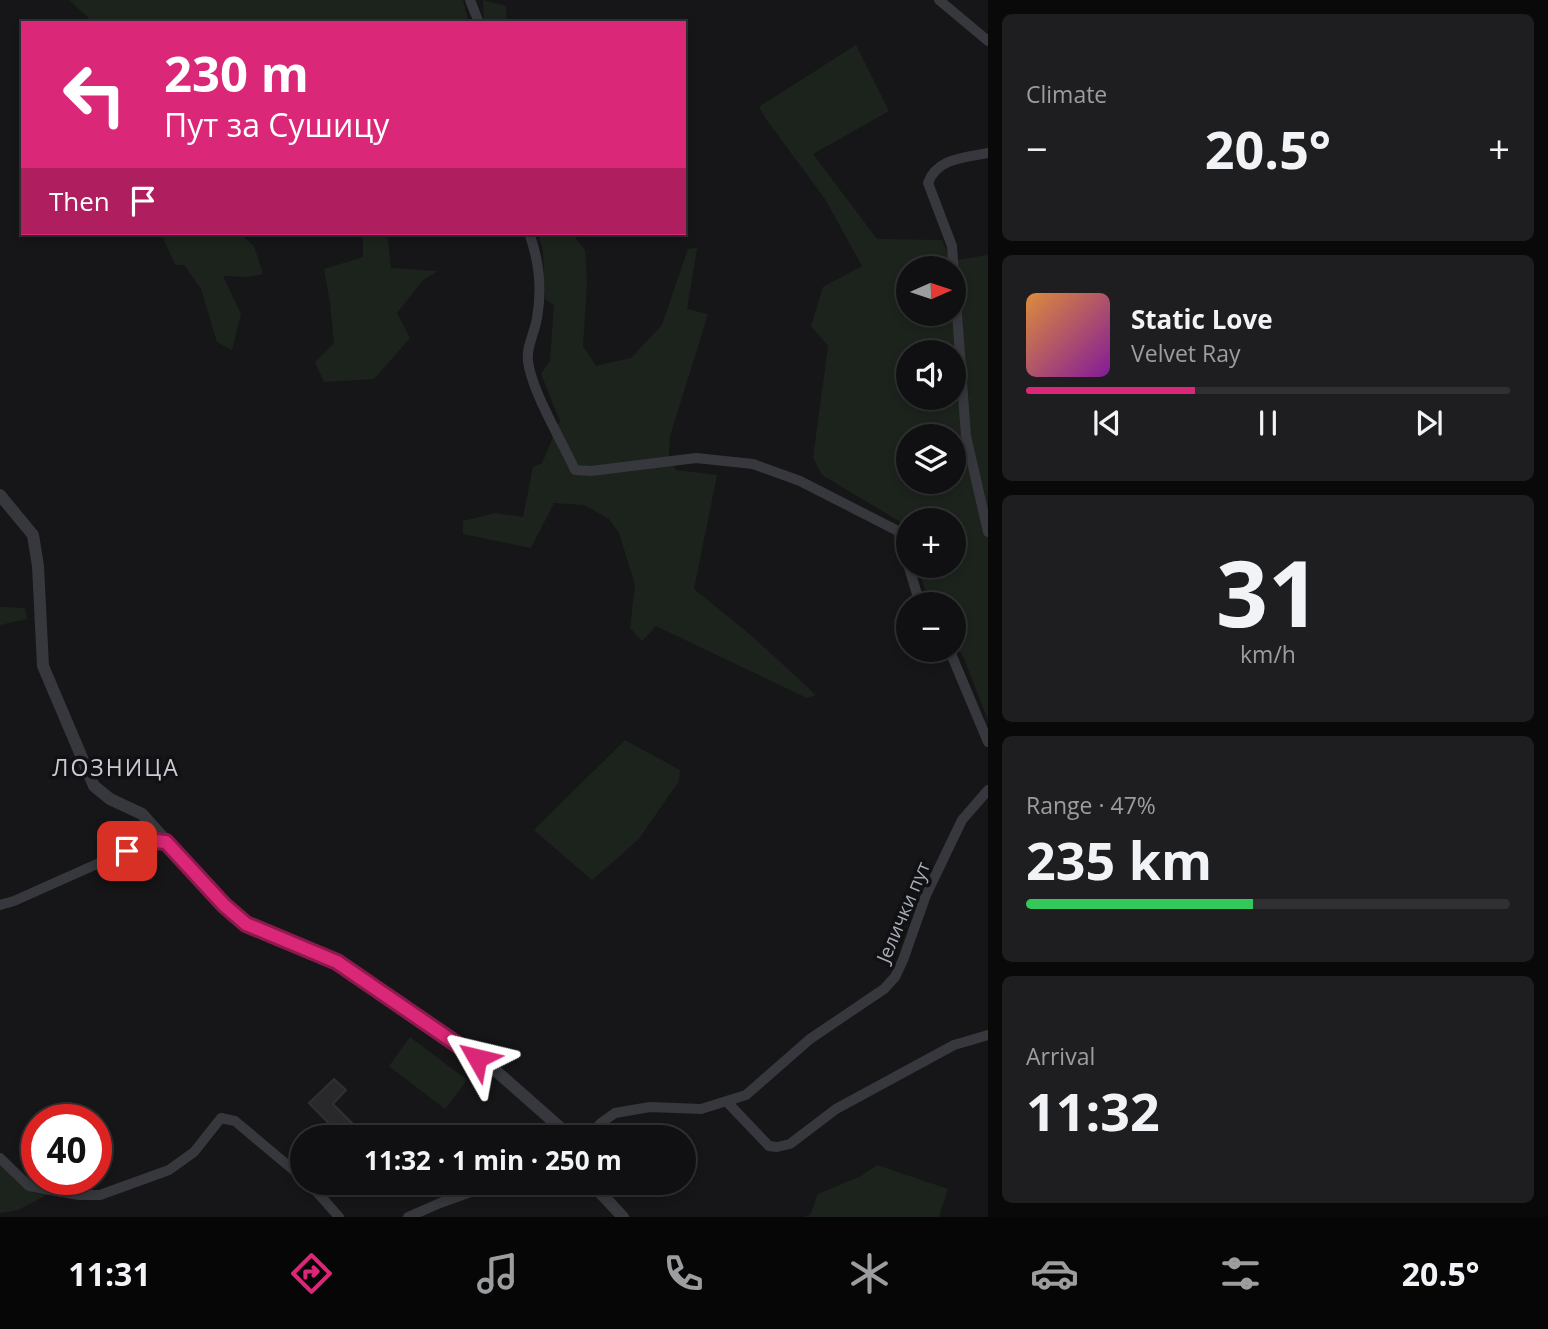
<!DOCTYPE html>
<meta charset="utf-8">
<style>
body{margin:0;font-family:"Open Sans",sans-serif;background:#1e1e20;color:#f1f3f6;height:100vh;display:flex;flex-direction:column;font-size:26px;white-space:nowrap}
*{box-sizing:border-box;margin:0}
p{font-size:23px;color:#9c9d9f}
.icon{flex:none;width:38px;height:38px;fill:none;stroke:currentColor;stroke-width:2;stroke-linecap:round;stroke-linejoin:round}
.map{position:relative;flex:1;overflow:hidden}
.details{display:flex;flex-direction:column;gap:14px;padding:14px;background:#09090a;width:560px}
.details>*{flex:none}
.guide{position:absolute;left:21px;top:21px;width:665px;height:214px;border-radius:0px;box-shadow:0 4px 10px #0003,0 0 0 2px #303032;background:#db2777;color:#fff;overflow:hidden}
.needle{width:46px;rotate:87deg}
.fabs{position:absolute;left:896px;top:256px;display:grid;gap:14px}
.fabs a{display:grid;place-items:center;width:70px;height:70px;border-radius:50%;background:#101012;box-shadow:0 4px 10px #0003,0 0 0 2px #303032;font-size:35px}
.speed{position:absolute;left:21px;top:1104px;display:flex;gap:14px;font-size:35px;font-weight:700;text-align:center}
.speed>*{display:grid;place-content:center;width:91px;height:91px;border-radius:50%;background:#101012;box-shadow:0 4px 10px #0003,0 0 0 2px #303032;line-height:1}
.speed .limit{border:10px solid #d22;background:#fff;color:#111}
.pin{position:absolute;display:grid;place-items:center;width:60px;height:60px;color:#fff;margin:-30px;border-radius:14px;box-shadow:0 4px 10px #0006}
.me{position:absolute;width:77px;margin:-38px;rotate:307deg;stroke-linejoin:round;filter:drop-shadow(0 0 5px #0008)}
.turn{display:flex;align-items:center;gap:24px;height:147px;padding:0 28px;font-size:32px}
.turn .icon{width:91px;height:91px;stroke-width:2.5}
.turn b{display:block;font-size:49px;line-height:60px}
.then{display:flex;align-items:center;height:66px;padding:0 28px;background:#0003;gap:14px;font-size:26px}
.big{font-size:52px;font-weight:700;line-height:1.1}
.details .widget{flex:1;display:flex;flex-direction:column;justify-content:center;gap:10px;min-width:0;padding:0 24px;border-radius:10px;background:#1e1e20}
.details .dial{align-items:center;gap:0}
.dial b{font-size:91px;line-height:1}
.song{display:flex;align-items:center;gap:21px}
.cover{width:84px;height:84px;border-radius:10px;background:linear-gradient(135deg,hsl(30 70% 55%),hsl(290 70% 35%))}
.played{height:7px;border-radius:4px;background:linear-gradient(90deg,#db2777 35%,#303032 35%)}
.keys{display:flex;justify-content:space-around;direction:ltr}
.heat{display:flex;justify-content:space-between;align-items:center;font-size:38px;direction:ltr}
.charge{height:10px;border-radius:5px;background:linear-gradient(90deg,#34c759 47%,#303032 0)}
.trip{position:absolute;left:290px;top:1125px;width:406px;height:70px;border-radius:35px;background:#101012;box-shadow:0 4px 10px #0003,0 0 0 2px #303032;font-weight:700;line-height:70px;text-align:center}
.dock{display:flex;height:112px;justify-content:space-around;align-items:center;background:#060607;color:#9c9d9f}
.dock .icon{width:49px;height:49px}
.dock .current{color:#db2777}
.dock b{font-size:32px;color:#f1f3f6}
main{display:flex;flex:1;min-height:0}
.map>svg:first-child{display:block}
.green{fill:#1c231d;fill-rule:evenodd}
.building{fill:#29292c;stroke:#303034;stroke-width:2}
.lines{fill:none;stroke-linecap:round;stroke-linejoin:round}
.minor{stroke:#37383d;stroke-width:10}
.tertiary{stroke:#37383d;stroke-width:12}
.route-casing{stroke:#8e194d;stroke-width:18}
.route{stroke:#db2777;stroke-width:12}
.labels{text-anchor:middle;dominant-baseline:central;stroke-width:7;stroke-linejoin:round;paint-order:stroke}
.street-label{font-size:19px;fill:#a8adb8;stroke:#111113}
.quarter-label{font-size:23px;letter-spacing:2px;fill:#c9ccd4;stroke:#111113}
</style>
<main>
<div class="map">
<svg width="988" height="1217" viewBox="0 0 988 1217">
<rect width="100%" height="100%" fill="#161618"/>
<path class="green" d="M69 0H463L469 23H94Z
M483 0 506 6V23H484Z
M856 45 889 111 813 154 877 239 942 240 951 261 988 255V720L963 656 954 644V604H930L917 565H954V520H908V537L904 524 822 475 813 458 828 346 811 326 823 287 862 266 825 199 766 119 759 107ZM908 268H954V313H908ZM908 352H954V397H908ZM908 436H954V481H908Z
M161 233H239L254 246 263 274 248 277 223 276 241 314 232 350 217 342 201 289 184 265H175Z
M327 233H387L391 268 438 271 423 280 397 313 410 338 374 379 324 382 315 362 334 343 330 303 324 269 363 257V235L327 237Z
M538 233H572L585 250 587 283 583 346 596 366 631 358 662 325 688 249 697 248 687 309 708 314 670 436 669 455 676 470 717 475 694 589 753 637 816 695 807 698 656 626 642 641 630 628 635 585 619 533 609 519 584 505 554 503 531 548 463 534V521L495 513 523 517 533 467 542 463 560 421 541 374 550 361 554 305 545 299 543 250Z
M0 607 25 608 27 619 0 625Z
M625 740 680 770 679 781 638 840 592 880 534 830Z
M410 1037 467 1080 445 1109 389 1066Z
M0 1158 29 1186 56 1190 18 1210 0 1213Z
M877 1165 948 1189 939 1217H804L810 1215 818 1194 861 1176Z"/>
<path class="building" d="M334 1079 346 1090 333 1104 355 1126 342 1137 309 1103Z"/>
<g class="lines">
<path class="minor" d="M470 0 479 23
M939 0 988 41
M988 153C964 158 937 158 928 183L952 246 966 436 988 532
M529 233C539 260 542 290 537 318 535 332 526 347 528 361 531 390 562 441 575 470L591 471 696 458 753 464 800 481 898 531 920 604
M949 649 988 742
M0 905 14 901 135 847 154 841 165 842
M727 1102 769 1146 777 1147 790 1144 836 1109 954 1045 988 1035
M587 1138 601 1123 615 1113 650 1107 701 1109 746 1095 810 1039 884 989 895 977 903 960 926 895 962 820 988 790
M0 1158 29 1186 79 1195H100L169 1170 194 1152 221 1118 235 1121 303 1178
M309 1183 339 1217
M408 1217 440 1203 496 1183"/>
<path class="tertiary" d="M0 495 33 535 38 566 43 666 94 786 110 799 142 814 224 905 246 924 327 957 357 974 496 1071 572 1138
M591 1183 623 1217"/>
</g>
<g class="lines">
<g class="route-casing">
<path id="route" d="M127 851 154 841 166 842 224 905 246 924 337 962 477 1058"/>
</g>
<use href="#route" class="route"/>
</g>
<g class="labels">
<g class="street-label">
<text transform="translate(903 912) rotate(-67)">Јелички пут</text>
</g>
<g class="quarter-label">
<text x="116" y="767">ЛОЗНИЦА</text>
</g>
</g>
</svg>
<div class="fabs">
<a><svg class="needle" viewBox="-14 -14 28 28"><path d="M0-13l5 13h-10z" fill="#e53935"/><path d="M0 13l5-13h-10z" fill="#9c9d9f"/></svg></a>
<a><svg class="icon" aria-label="sound" viewBox="0 0 24 24"><path d="M4 9h4l5-4v14l-5-4H4zM17 9q2 3 0 6"/></svg></a>
<a><svg class="icon" aria-label="layers" viewBox="0 0 24 24"><path d="M12 4l9 5-9 5-9-5zM3 14l9 5 9-5"/></svg></a>
<a>+</a>
<a>−</a>
</div>
<div class="speed"><div class="limit">40</div></div>
<div class="pin" style="left:127px;top:851px;background:#d93025"><svg class="icon" aria-label="arrive" viewBox="0 0 24 24"><path d="M6 21V4h12l-3 4 3 4H6"/></svg></div>
<svg class="me" style="left:477px;top:1058px" viewBox="-20 -20 40 40"><path d="M0-17L14 15 0 8-14 15z" fill="#db2777" stroke="#fff" stroke-width="4"/></svg>
<div class="trip">11:32 · 1 min · 250 m</div>
<div class="guide">
<div class="turn"><svg class="icon" aria-label="left" viewBox="0 0 24 24"><path d="M17 20v-9H6M10 6l-5 5 5 5"/></svg><div><b>230 m</b>Пут за Сушицу</div></div>
<div class="then">Then<svg class="icon" aria-label="arrive" viewBox="0 0 24 24"><path d="M6 21V4h12l-3 4 3 4H6"/></svg></div>
</div>
</div>
<section class="details">
<div class="widget"><p>Climate</p>
<div class="heat"><a>−</a><b class="big">20.5°</b><a>+</a></div>
</div>
<div class="widget">
<div class="song"><i class="cover"></i><div><b>Static Love</b><p>Velvet Ray</p></div></div>
<div class="played"></div>
<div class="keys"><svg class="icon" aria-label="previous" viewBox="0 0 24 24"><path d="M18 5L8 12l10 7zM5 5v14"/></svg><svg class="icon" aria-label="pause" viewBox="0 0 24 24"><path d="M8 5v14M16 5v14"/></svg><svg class="icon" aria-label="next" viewBox="0 0 24 24"><path d="M6 5l10 7-10 7zM19 5v14"/></svg></div>
</div>
<div class="widget dial"><b>31</b><p>km/h</p></div>
<div class="widget"><p>Range · 47%</p><b class="big">235 km</b><div class="charge"></div></div>
<div class="widget"><p>Arrival</p><b class="big">11:32</b></div>
</section>
</main>
<nav class="dock">
<b>11:31</b>
<svg class="icon current" aria-label="directions" viewBox="0 0 24 24"><path d="M12 3l9 9-9 9-9-9zM9 14v-3h6M13 9l2 2-2 2"/></svg>
<svg class="icon" aria-label="music" viewBox="0 0 24 24"><path d="M9 18V5l10-2v13"/><circle cx="6" cy="18" r="3"/><circle cx="16" cy="16" r="3"/></svg>
<svg class="icon" aria-label="phone" viewBox="0 0 24 24"><path d="M5 4h4l2 5-3 2q2 4 5 5l2-3 5 2v4C11 20 4 13 5 4z"/></svg>
<svg class="icon" aria-label="climate" viewBox="0 0 24 24"><path d="M12 3v18M4 7l16 10M4 17L20 7"/></svg>
<svg class="icon" aria-label="car" viewBox="0 0 24 24"><path d="M5 17H2v-5l4-1 3-4h7l3 4 3 1v5h-3M9 17h6M6 11h13"/><circle cx="7" cy="17" r="2"/><circle cx="17" cy="17" r="2"/></svg>
<svg class="icon" aria-label="filters" viewBox="0 0 24 24"><path d="M4 7h16M4 17h16"/><circle cx="9" cy="7" r="2"/><circle cx="15" cy="17" r="2"/></svg>
<b>20.5°</b>
</nav>
